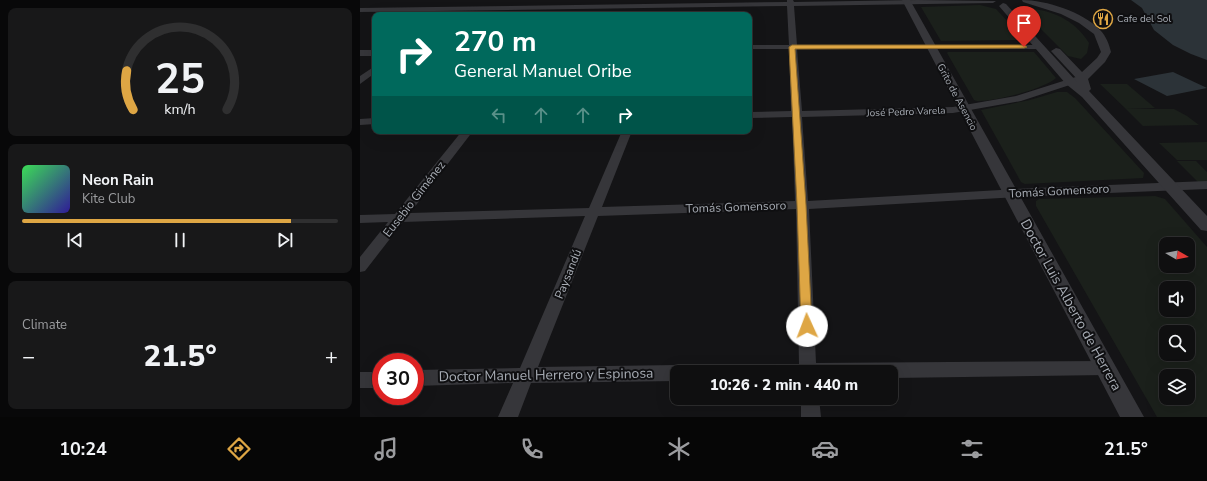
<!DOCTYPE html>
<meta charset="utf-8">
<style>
body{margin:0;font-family:"Nunito Sans",sans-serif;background:#181819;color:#f1f3f6;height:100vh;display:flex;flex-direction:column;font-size:15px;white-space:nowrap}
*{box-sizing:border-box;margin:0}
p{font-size:13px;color:#9b9c9f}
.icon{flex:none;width:22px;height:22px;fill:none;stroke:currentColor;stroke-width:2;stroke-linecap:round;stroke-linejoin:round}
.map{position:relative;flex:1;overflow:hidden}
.drawer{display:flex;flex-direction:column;gap:8px;padding:8px;background:#080809;width:360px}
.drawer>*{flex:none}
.banner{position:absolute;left:12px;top:12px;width:380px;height:122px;border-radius:8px;box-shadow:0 4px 16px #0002,0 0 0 1px #2f2f30;background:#00695c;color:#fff;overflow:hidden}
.needle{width:26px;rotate:99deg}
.tools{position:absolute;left:799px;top:237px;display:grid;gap:8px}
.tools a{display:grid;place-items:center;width:36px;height:36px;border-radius:8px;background:#0f0f10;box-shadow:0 4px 16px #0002,0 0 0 1px #2f2f30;font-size:20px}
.speed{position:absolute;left:12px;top:353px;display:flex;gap:8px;font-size:20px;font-weight:700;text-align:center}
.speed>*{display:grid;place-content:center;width:52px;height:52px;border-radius:50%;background:#0f0f10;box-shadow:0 4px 16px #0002,0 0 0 1px #2f2f30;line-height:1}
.speed .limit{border:6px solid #d22;background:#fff;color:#111}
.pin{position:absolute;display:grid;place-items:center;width:34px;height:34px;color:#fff;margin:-41px -17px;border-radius:50% 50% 50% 0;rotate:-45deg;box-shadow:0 0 4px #0007}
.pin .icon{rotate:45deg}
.me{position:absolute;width:44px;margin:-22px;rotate:358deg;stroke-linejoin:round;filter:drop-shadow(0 0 3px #0008)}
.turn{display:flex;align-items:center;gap:14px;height:84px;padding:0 16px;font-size:18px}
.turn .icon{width:52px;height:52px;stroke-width:2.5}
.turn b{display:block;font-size:28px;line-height:34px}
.lanes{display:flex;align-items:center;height:38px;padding:0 16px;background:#0003;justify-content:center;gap:20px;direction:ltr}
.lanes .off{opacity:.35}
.big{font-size:30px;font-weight:800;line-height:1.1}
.drawer .card{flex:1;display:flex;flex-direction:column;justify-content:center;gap:6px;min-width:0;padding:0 14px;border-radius:8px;background:#181819}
.drawer .dial{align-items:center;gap:0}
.dial svg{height:104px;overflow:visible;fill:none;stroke:#2f2f30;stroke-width:7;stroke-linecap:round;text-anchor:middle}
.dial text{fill:#f1f3f6;stroke:none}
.song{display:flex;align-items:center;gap:12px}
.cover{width:48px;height:48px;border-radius:6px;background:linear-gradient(135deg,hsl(130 70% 55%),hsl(250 70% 35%))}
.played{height:4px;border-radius:2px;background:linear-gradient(90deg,#dea644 85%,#2f2f30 85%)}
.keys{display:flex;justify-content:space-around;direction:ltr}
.heat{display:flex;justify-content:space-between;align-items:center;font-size:22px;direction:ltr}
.trip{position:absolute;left:310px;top:365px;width:228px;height:40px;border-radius:8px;background:#0f0f10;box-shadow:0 4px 16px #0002,0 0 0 1px #2f2f30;font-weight:800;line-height:40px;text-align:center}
.menu{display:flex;height:64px;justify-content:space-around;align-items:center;background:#060606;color:#9b9c9f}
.menu .icon{width:28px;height:28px}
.menu .active{color:#dea644}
.menu b{font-size:18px;color:#f1f3f6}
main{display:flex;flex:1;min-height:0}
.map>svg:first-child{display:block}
.green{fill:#1b201b;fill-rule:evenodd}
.water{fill:#2c3338}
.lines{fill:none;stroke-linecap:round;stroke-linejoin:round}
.minor{fill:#36363a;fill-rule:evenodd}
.tertiary{fill:#36363a;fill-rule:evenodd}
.route{fill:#dea644;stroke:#906c2c}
.labels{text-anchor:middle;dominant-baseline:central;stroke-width:4;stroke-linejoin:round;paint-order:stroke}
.far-poi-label{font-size:10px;fill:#a7acb4;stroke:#0f0f11;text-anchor:start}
.far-street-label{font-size:10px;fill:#a7acb4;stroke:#0f0f11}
.street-label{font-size:12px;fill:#a7acb4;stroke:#0f0f11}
.near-street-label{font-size:14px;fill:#a7acb4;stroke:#0f0f11}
</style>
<main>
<section class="drawer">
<div class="card dial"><svg viewBox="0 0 100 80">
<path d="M14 69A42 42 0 1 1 86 69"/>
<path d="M14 69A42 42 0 0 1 9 39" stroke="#dea644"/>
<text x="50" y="56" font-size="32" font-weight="700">25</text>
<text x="50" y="72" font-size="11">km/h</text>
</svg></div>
<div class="card">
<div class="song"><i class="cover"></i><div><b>Neon Rain</b><p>Kite Club</p></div></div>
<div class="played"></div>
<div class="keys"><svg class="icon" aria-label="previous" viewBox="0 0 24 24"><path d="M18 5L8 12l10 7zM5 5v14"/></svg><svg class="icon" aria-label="pause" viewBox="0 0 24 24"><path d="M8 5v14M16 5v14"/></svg><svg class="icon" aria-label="next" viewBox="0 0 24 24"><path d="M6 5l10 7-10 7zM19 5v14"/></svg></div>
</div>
<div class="card"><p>Climate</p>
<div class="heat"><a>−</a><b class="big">21.5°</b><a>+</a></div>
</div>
</section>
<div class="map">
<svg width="847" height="417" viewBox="0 0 847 417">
<rect width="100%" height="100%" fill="#141416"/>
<path class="green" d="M620 5 636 9 665 40 581 41 561 7Z
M674 9C697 12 717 23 729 43L727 53 721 59 708 56 665 13 667 10Z
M588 52H674L696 78C684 89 634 102 617 101L614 100 587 53Z
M740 84H767L795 108 766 109Z
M697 92H707L715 98 784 173 783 178 665 184 661 182 621 110 670 100Z
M766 109H814L827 116 839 125 783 126Z
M847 142V160H817L799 143Z
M817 161H836L847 172V182H838Z
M795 196 805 199 847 247V417H797L676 206V201L679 199ZM806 244H828V266H806ZM806 288H828V310H806ZM806 332H828V354H806ZM806 376H828V398H806Z"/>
<path class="water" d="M771 0H847V60L831 54 813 45 794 30 782 8Z
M813 72 847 88 807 96 774 79Z"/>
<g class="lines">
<path class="minor" d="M427 0H433L434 2 557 0 636 1 633 3 434 6 437 45H678L682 47 678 49H437L442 111 593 107 656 96 722 75 727 78 725 80 661 101 593 113 442 117 448 201 675 188 847 181V189L675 196 449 209 456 363 746 361 752 363 755 368 752 373 746 375 531 378V372H348L351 367 357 364H439L436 209 238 216 178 367 317 365 323 368 325 372H317V381L171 383 158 417H138L153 383 55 386V370L160 368 225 216 43 222 5 271 0 272V257L28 222 0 223V215L35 214 102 131H113L50 213 229 208 262 131H272L242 207 435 201 432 117 389 118V112L431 111 429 49H389V45H429L427 6 0 12V8L427 2Z
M0 50H15V56H0Z
M15 66V73L0 84V76Z
M15 118V124L0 125V119Z
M0 372H21V388H0Z
M441 398H459L461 417H441Z"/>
<path class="tertiary" d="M542 0H550L784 417H760Z
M662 0C686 0 723 12 740 30 746 36 749 44 751 52L745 62 728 79 731 89 729 91 847 216V231L841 230 722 97 706 84 639 6 643 3 646 4 717 82V79L691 51 696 48 700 49 722 72 737 58 741 52 734 34 719 23 701 14 663 2Z"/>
</g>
<path class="route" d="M432 45H664L667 47 664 48 435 49 446 205 452 326 451 329 447 330 443 329 441 326 437 205 429 47Z"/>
<defs>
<g id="restaurant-ring" transform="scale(1)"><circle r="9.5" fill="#0f0f11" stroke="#dea644" stroke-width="1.5"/><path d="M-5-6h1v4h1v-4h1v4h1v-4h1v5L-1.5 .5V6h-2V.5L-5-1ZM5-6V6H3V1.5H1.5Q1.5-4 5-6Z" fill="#dea644"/></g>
</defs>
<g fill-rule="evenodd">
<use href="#restaurant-ring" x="743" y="19"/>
</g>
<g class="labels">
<g class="far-poi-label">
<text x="757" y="19">Cafe del Sol</text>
</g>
<g class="far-street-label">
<text transform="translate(597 97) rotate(62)">Grito de Asencio</text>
<text transform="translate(546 112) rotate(-2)">José Pedro Varela</text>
</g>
<g class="street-label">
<text transform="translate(699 191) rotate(-3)">Tomás Gomensoro</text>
<text transform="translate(54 199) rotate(-52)">Eusebio Giménez</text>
<text transform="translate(376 207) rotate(-2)">Tomás Gomensoro</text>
<text transform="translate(208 274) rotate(-68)">Paysandú</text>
</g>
<g class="near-street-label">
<text transform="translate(711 305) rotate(61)">Doctor Luis Alberto de Herrera</text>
<text transform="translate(186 375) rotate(-1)">Doctor Manuel Herrero y Espinosa</text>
</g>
</g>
</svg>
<div class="tools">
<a><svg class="needle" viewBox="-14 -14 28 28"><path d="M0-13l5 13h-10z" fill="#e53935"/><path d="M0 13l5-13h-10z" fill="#9b9c9f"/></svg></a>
<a><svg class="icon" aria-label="sound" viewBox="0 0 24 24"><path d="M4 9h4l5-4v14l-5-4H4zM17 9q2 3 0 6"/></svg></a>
<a><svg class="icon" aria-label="search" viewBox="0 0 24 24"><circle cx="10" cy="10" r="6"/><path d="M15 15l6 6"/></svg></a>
<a><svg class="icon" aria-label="layers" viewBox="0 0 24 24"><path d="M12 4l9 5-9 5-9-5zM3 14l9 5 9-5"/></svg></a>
</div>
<div class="speed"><div class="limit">30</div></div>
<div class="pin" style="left:664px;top:47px;background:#d93025"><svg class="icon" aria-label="arrive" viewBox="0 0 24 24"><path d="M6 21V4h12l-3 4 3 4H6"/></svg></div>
<svg class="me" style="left:447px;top:326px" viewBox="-20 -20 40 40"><circle r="19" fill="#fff"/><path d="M0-13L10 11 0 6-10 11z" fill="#dea644"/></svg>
<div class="trip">10:26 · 2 min · 440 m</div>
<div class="banner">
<div class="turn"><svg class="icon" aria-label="right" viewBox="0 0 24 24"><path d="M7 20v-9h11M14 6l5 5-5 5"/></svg><div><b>270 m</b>General Manuel Oribe</div></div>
<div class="lanes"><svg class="icon off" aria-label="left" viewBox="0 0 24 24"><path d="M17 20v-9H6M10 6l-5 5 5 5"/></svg><svg class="icon off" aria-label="ahead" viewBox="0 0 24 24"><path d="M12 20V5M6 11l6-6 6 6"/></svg><svg class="icon off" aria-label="ahead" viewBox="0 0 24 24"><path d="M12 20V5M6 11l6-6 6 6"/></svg><svg class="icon" aria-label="right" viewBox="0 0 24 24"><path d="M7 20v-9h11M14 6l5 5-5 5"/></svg></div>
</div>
</div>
</main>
<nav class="menu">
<b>10:24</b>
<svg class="icon active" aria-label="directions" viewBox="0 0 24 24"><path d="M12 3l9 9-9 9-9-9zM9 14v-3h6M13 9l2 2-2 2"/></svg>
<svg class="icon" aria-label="music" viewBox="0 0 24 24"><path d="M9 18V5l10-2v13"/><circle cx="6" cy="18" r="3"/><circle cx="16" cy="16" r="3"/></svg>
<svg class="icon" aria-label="phone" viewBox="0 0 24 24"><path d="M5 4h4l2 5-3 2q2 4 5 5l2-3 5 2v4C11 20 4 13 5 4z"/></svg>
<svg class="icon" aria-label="climate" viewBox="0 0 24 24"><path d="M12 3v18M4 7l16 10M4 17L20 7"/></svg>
<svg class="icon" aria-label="car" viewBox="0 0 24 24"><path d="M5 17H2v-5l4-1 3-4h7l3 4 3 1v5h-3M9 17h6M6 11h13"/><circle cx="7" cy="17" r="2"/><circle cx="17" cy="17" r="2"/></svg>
<svg class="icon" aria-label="filters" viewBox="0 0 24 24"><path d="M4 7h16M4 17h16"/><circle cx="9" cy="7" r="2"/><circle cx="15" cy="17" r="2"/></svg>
<b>21.5°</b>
</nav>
